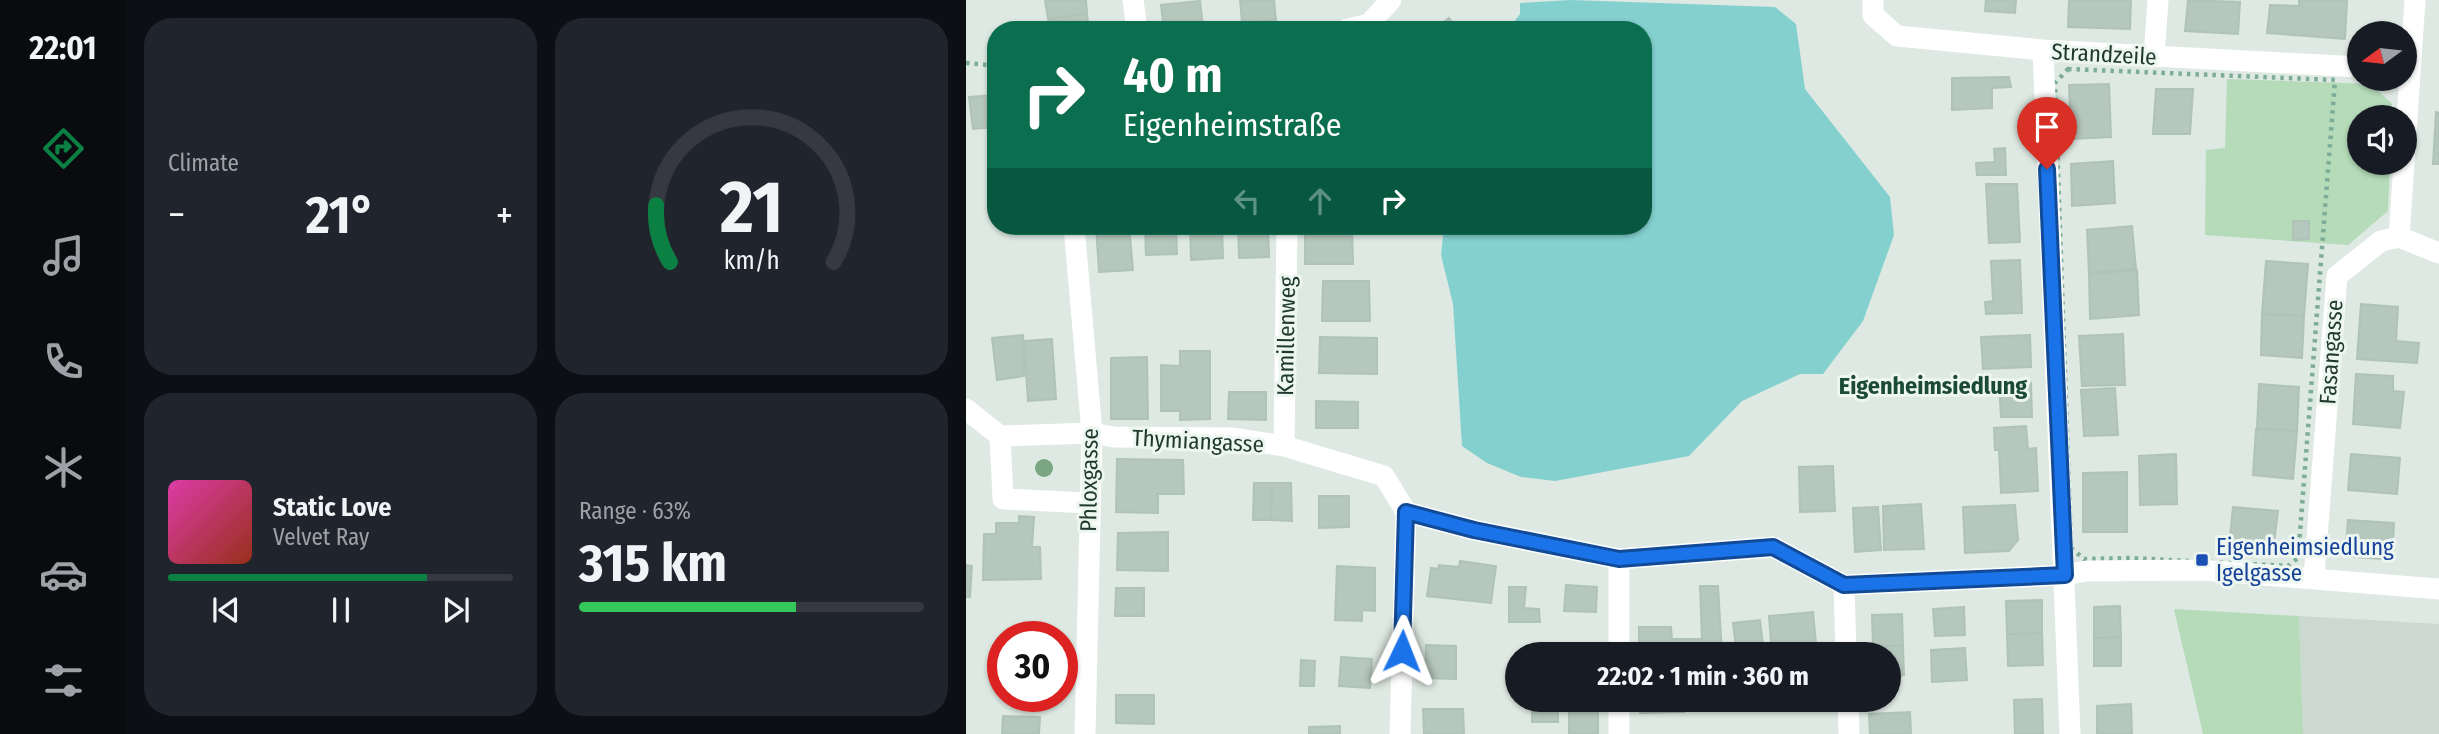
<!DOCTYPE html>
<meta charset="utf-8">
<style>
body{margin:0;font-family:"Fira Sans Condensed",sans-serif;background:#20242c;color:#f1f3f6;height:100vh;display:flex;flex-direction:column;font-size:26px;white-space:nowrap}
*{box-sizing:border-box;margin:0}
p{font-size:23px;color:#9ea1a6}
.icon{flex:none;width:38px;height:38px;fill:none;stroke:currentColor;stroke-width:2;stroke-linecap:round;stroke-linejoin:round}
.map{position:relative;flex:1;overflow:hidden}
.details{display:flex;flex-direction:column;gap:18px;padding:18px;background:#0d0f14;width:840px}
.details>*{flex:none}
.guide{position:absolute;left:21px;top:21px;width:665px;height:214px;border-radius:28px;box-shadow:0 2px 5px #0004;background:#0b6e4f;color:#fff;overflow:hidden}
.needle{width:46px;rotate:255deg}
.tools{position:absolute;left:1381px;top:21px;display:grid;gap:14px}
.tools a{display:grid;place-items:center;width:70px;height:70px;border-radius:50%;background:#171b24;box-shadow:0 2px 5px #0004;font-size:35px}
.speed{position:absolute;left:21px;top:621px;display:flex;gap:14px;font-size:35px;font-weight:700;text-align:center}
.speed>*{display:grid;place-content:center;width:91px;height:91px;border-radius:50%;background:#171b24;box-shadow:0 2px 5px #0004;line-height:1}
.speed .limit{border:10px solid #d22;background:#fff;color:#111}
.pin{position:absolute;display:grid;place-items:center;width:60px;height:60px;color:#fff;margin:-72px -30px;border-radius:50% 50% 50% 0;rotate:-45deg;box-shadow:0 0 7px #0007}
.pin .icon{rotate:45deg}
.me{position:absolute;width:77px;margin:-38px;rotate:2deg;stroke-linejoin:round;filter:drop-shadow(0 0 5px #0008)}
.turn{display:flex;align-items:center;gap:24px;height:147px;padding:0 21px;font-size:32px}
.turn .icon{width:91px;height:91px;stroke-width:2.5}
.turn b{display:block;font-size:49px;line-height:60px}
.lanes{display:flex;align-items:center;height:66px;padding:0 21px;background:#0003;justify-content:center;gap:35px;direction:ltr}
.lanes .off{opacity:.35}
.big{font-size:52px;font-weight:700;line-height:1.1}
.details .card{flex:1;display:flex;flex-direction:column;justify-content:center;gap:10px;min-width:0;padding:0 24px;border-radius:28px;background:#20242c}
.details .dial{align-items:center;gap:0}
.dial svg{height:182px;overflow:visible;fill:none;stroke:#363941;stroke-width:7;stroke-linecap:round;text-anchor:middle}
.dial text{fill:#f1f3f6;stroke:none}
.song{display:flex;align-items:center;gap:21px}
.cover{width:84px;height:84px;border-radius:10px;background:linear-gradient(135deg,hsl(320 70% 55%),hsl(10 70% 35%))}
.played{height:7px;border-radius:4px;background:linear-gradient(90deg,#0b8043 75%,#363941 75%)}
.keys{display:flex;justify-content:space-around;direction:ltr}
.heat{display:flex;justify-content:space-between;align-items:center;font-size:38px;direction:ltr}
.charge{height:10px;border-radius:5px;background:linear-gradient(90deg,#34c759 63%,#363941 0)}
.details .tiles{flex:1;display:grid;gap:18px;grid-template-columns:repeat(2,1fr)}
.trip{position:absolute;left:539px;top:642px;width:396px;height:70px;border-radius:35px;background:#171b24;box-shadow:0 2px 5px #0004;font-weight:700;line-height:70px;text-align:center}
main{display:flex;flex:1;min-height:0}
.menu{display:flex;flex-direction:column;width:126px;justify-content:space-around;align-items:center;background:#090b0e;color:#9ea1a6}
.menu .icon{width:49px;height:49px}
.menu .current{color:#0b8043}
.menu b{font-size:32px;color:#f1f3f6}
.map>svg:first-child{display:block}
.built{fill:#ccd9d1}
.green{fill:#b5dbb9}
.water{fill:#84d0cf}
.building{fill:#b6c7bd;stroke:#b0c3b8;stroke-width:2}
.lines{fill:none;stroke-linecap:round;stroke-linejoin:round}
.path{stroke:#7dad96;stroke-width:4.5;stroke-dasharray:3.5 5;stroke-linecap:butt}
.minor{stroke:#fff;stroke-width:21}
.tree{fill:#7aa684}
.route-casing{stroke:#114b97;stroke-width:18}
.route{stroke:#1a73e8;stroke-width:12}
.transit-dot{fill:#1a4fb4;stroke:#edf6f0;stroke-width:2.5}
.labels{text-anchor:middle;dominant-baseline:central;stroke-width:6;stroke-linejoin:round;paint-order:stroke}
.street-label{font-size:23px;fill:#1f392d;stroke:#edf6f0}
.transit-label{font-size:23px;fill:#164399;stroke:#edf6f0;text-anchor:start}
.neighbourhood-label{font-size:24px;font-weight:bold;fill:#1b4a37;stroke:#edf6f0}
</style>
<main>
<nav class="menu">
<b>22:01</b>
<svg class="icon current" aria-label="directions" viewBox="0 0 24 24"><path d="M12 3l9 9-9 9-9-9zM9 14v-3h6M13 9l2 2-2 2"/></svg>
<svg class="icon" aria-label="music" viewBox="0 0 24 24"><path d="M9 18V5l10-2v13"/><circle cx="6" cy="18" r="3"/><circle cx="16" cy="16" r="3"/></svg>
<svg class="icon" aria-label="phone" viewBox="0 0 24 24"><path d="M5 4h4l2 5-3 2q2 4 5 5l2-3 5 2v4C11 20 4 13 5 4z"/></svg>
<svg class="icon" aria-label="climate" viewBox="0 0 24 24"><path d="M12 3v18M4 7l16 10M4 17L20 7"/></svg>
<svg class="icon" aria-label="car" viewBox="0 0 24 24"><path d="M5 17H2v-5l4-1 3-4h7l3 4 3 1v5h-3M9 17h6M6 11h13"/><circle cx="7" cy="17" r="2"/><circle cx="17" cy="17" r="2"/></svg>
<svg class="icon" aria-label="filters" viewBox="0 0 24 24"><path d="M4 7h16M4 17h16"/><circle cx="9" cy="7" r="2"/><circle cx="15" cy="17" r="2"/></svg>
</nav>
<section class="details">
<div class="tiles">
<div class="card"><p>Climate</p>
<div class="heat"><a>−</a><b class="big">21°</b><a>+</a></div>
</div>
<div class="card dial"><svg viewBox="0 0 100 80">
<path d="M14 69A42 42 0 1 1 86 69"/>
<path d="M14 69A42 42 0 0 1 8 44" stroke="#0b8043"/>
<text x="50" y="56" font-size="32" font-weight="700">21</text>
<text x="50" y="72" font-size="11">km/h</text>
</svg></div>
<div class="card">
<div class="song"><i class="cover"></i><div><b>Static Love</b><p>Velvet Ray</p></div></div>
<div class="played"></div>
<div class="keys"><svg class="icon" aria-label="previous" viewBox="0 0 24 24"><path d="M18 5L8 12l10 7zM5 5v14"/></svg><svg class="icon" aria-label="pause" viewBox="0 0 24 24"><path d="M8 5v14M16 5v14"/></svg><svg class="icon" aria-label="next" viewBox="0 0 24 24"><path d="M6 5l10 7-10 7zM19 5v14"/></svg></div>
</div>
<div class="card"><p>Range · 63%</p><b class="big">315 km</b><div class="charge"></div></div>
</div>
</section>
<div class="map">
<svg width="1473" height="734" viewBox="0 0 1473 734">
<rect width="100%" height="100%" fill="#dde9e2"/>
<path class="built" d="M1333 616 1473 624V734H1337Z"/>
<path class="green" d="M1261 79 1405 84 1426 104V117H1393V163H1424L1422 211 1382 245 1239 235 1240 150 1259 148Z
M1208 609 1333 616 1337 734H1237Z"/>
<path class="water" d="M605 0 809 7 830 24 839 89 924 197 928 235 897 321 857 374H834L776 401 723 456 589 481 555 477 521 463 496 446 487 304 475 255 478 226H677V30H542L554 14V3Z"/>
<path class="building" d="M79 0H120L121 14 82 19Z
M274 0H308L310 20 276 23Z
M1020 0H1050L1049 13 1019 11Z
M1103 0H1165L1164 29 1102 27Z
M1222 0 1274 2 1272 34 1219 31Z
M1333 0H1381L1379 39 1301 33 1304 5 1333 6Z
M234 1 237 27 198 30 195 5Z
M121 14 123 30H83L82 19Z
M483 18 491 30H468Z
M1043 77 1045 87 1026 88V108L986 110V78Z
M1143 84 1145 137 1105 139 1103 85Z
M1190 89H1227L1224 134H1187Z
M30 95V127L7 129 3 97Z
M1470 112 1473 113V164H1467Z
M1039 148 1040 175H1011L1010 163 1029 162 1028 149Z
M1147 161 1149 203 1106 206 1105 164Z
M1020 184H1051L1054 242 1023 243Z
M1327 221H1343V239L1327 240Z
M130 226H163L167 270 133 272Z
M179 226H210L211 254 180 255Z
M224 226H256L257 258 225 260Z
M272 226H302L303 257 273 258Z
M339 226H386L387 264H339Z
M1166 226 1170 269 1123 273 1121 230Z
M1054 260 1056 313 1020 314 1019 302 1027 301 1025 261Z
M1300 261 1342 264 1338 316 1296 314Z
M1171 270 1173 315 1124 319 1123 274Z
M357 281H403L404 321H356Z
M1395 304 1432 307 1430 341 1453 343 1451 363 1391 359Z
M1296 314 1338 316 1336 358 1295 355Z
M1157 334 1159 385 1116 386 1113 336Z
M57 335 58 376 31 380 26 338Z
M1064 335 1065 367 1017 369 1015 337Z
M354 337 411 338V374L353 373Z
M86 339 90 399 62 401 58 341Z
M214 351H244V419L214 420V411H195V365L214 366Z
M181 357 182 419H145V358Z
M1390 374 1427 376V391L1438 392 1434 428 1387 424Z
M1065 383 1066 417H1035L1033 384Z
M1293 384 1333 387 1331 431 1291 428Z
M1149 388 1152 435 1118 436 1115 390Z
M263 392H300V420L262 419Z
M350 401 392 402V428H350Z
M1060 426 1062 449 1070 448 1072 491 1035 493 1033 450H1029L1028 428Z
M1290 429 1331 431 1327 479 1287 475Z
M1210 454 1211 504 1174 505 1173 456Z
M1385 454 1434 458 1431 494 1382 490Z
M151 459 217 460 218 494H192V513L150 512Z
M867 466 869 511 834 512 833 467Z
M1161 472V532H1117V473Z
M288 483H306L305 520H287Z
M306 483H325L326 521 305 520Z
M353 496H383V527L353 528Z
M955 504 958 549 918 550 917 506Z
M1049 505 1052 540 1043 551 999 553 997 507Z
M912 507 915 550 889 552 887 508Z
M1267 507 1312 511 1307 551 1263 547Z
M53 516 68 517 66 547H74L75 579 17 580 18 534H30V523H53Z
M1382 520 1428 523 1426 560 1379 556Z
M202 532V571L151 570 152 533Z
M494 561 530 566 525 603 461 596 465 568 472 569 473 565 493 567Z
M0 565 6 566 4 597H0Z
M371 566 409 568V611L396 610V621L369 620Z
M600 585 631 587 630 612 598 611Z
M734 586H752L756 654H673V627H705L706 639H736Z
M543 587H560L558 608 573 609 574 622H543Z
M150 588H178V616H149Z
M1076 600V633L1041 634 1040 601Z
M1154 606 1155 637 1128 638V607Z
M998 607 999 635 969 636 967 609Z
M847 612 851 654H806L803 616Z
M936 614 937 646H907L906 615Z
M794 620 797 645 770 648 767 623Z
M1076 633 1077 665 1042 666 1041 634Z
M1155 637V666H1128V638Z
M96 643H103V678H96Z
M605 643H631V654H605Z
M460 645 490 646V679L459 678Z
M907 646H937L938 675 922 676V654H907Z
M999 648 1001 680 966 682 965 650Z
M375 657 406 659 404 688 373 686Z
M335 660 349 661 348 686H334Z
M150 695H188V724L150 723Z
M1076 699 1077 734H1049L1048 700Z
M566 700H592V722H566Z
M674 700H717L718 712 674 713Z
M603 703H632V734H603Z
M1165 704 1166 734H1131V706Z
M457 709H497L498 734H458Z
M944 712 945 734H904L903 714Z
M37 716 74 717 73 734H36Z
M374 726V734H343V727Z"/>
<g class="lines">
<path class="path" d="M0 63 23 65
M1102 69 1369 80 1332 558 1322 566 1164 558 1118 559 1105 548 1089 83Z"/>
<path class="minor" d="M167 0 171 30
M907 0V15L931 36 1077 50 1393 67
M379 30 403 24 425 0
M1077 50 1104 734
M1188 57 1192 0
M1438 163 1449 0
M108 226 126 433 119 734
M1433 237 1473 253
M0 409 34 436
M34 436 126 433 148 437 266 438 318 446 418 476 440 512 434 734
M34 436 37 499 122 503
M318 446 321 226
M440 512 508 530 653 559 807 547 878 585 1099 575 1121 571 1237 570 1473 589
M1348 577 1371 276 1415 241 1433 237 1438 163
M878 585 880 654
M653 654V559
M882 700 883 734
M653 734V700"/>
</g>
<circle class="tree" cx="78" cy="468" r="9"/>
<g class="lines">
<g class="route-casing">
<path id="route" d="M436 651 440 512 508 530 653 559 807 547 878 585 1099 575 1081 169"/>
</g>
<use href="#route" class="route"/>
</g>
<rect class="transit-dot" x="1229" y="553" width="14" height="14" rx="3.5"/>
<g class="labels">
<g class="street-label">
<text transform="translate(1138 54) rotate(3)">Strandzeile</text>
<text transform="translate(320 336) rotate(-89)">Kamillenweg</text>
<text transform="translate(1365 352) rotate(-86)">Fasangasse</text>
<text transform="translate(232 441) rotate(3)">Thymiangasse</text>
<text transform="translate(123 480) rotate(-89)">Phloxgasse</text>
</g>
<g class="transit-label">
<text x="1250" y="547">Eigenheimsiedlung<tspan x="1250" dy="26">Igelgasse</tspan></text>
</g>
<g class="neighbourhood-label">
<text x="967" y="386">Eigenheimsiedlung</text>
</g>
</g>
</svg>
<div class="tools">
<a><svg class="needle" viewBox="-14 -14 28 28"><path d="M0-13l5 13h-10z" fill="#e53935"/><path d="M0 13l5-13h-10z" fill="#9ea1a6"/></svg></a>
<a><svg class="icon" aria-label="sound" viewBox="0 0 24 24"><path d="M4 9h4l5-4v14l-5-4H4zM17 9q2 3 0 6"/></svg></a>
</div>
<div class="speed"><div class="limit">30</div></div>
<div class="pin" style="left:1081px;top:169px;background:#d93025"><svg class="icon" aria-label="arrive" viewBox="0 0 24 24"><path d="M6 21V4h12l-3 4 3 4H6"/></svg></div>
<svg class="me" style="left:436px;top:651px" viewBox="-20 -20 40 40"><path d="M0-17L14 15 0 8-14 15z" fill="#1a73e8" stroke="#fff" stroke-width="4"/></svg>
<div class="trip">22:02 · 1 min · 360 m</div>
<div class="guide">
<div class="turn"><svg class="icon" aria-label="right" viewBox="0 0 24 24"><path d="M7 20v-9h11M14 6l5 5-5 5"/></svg><div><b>40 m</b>Eigenheimstraße</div></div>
<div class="lanes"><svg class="icon off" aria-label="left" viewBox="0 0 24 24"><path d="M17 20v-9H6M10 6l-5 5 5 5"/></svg><svg class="icon off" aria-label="ahead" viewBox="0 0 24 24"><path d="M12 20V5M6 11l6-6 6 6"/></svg><svg class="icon" aria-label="right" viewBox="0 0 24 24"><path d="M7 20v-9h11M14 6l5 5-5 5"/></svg></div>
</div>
</div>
</main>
